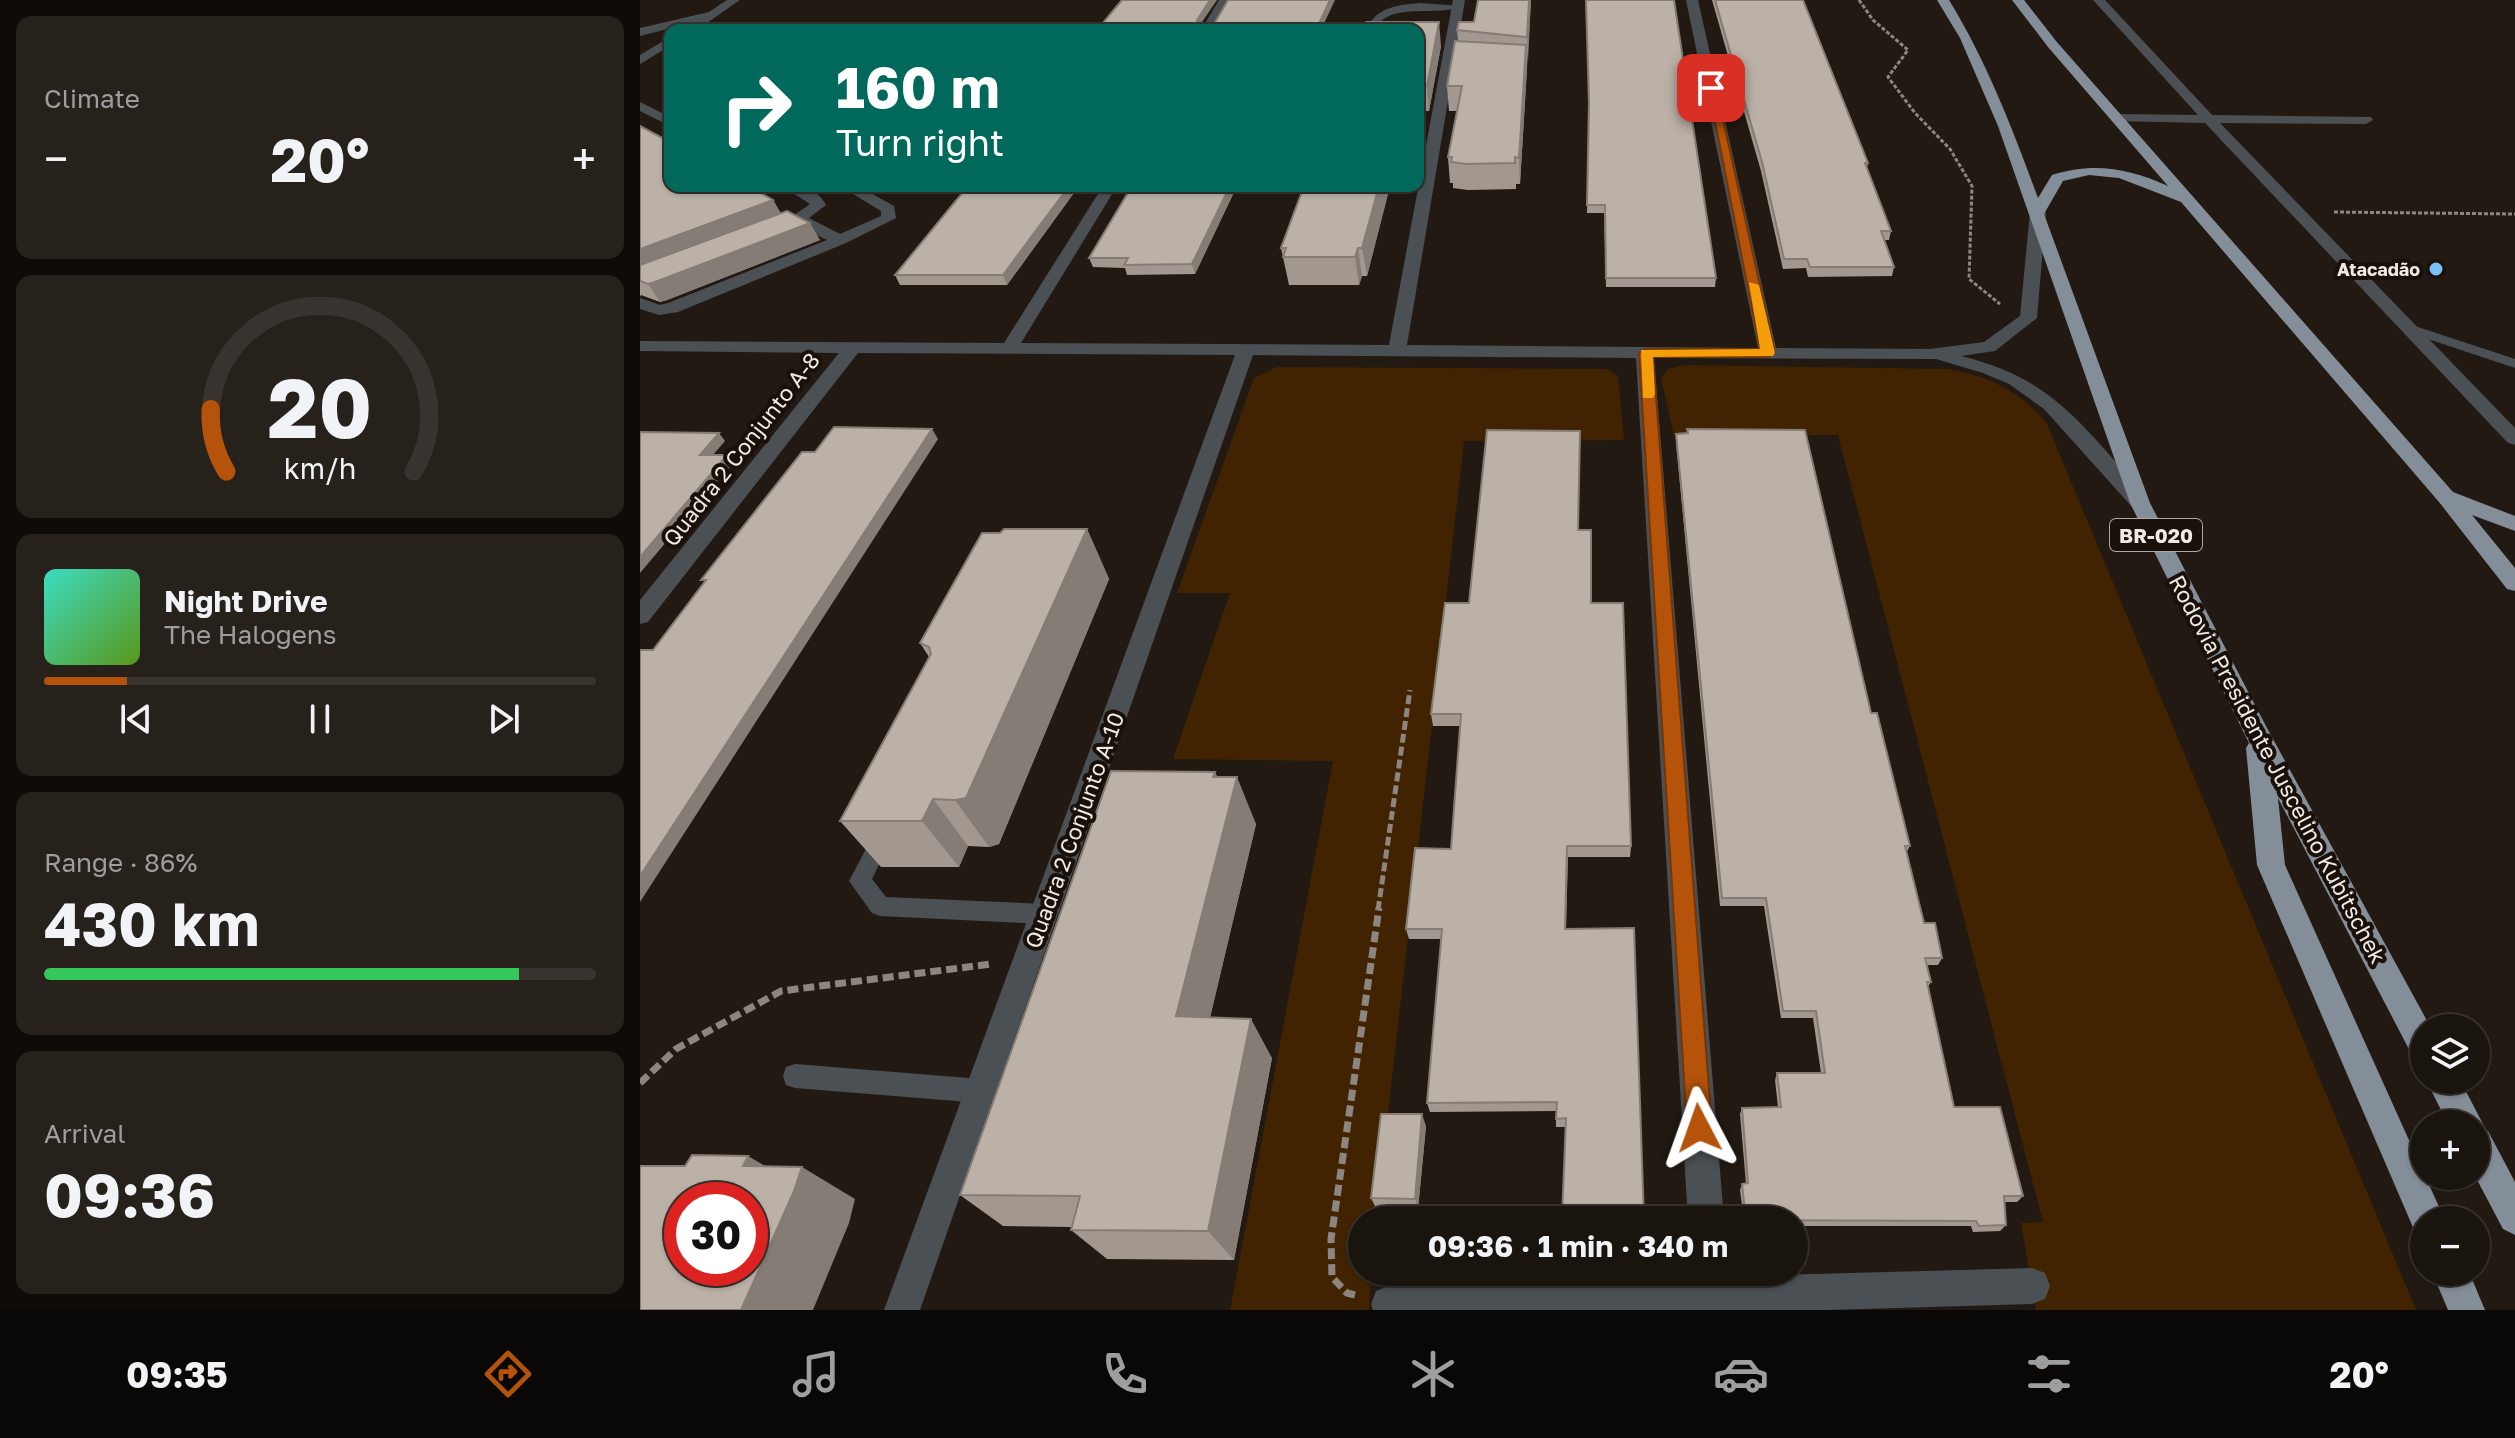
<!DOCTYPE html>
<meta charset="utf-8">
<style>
body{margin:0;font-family:"Golos Text",sans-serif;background:#27211c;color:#f1f3f6;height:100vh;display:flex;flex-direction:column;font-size:30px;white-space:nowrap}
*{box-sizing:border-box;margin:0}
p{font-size:26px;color:#9f9e9e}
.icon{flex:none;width:44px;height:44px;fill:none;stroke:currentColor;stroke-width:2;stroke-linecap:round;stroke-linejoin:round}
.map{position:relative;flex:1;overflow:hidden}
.panel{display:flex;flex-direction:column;gap:16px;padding:16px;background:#0e0b08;width:640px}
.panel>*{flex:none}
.hud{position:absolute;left:24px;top:24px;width:760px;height:168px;border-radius:16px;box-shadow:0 2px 6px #0004,0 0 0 2px #38332e;background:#00695c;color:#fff;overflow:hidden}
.controls{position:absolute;left:1770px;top:1014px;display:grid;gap:16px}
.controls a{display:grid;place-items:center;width:80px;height:80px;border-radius:50%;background:#1a140e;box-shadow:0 2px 6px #0004,0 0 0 2px #38332e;font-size:40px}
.speed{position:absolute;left:24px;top:1182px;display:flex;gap:16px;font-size:40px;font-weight:700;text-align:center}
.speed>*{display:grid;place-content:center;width:104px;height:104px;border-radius:50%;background:#1a140e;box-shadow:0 2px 6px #0004,0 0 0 2px #38332e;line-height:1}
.speed .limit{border:12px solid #d22;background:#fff;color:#111}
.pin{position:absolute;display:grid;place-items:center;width:68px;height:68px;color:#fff;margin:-34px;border-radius:16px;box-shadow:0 4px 12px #0006}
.me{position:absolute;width:88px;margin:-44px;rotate:356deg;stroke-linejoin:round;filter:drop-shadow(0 0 6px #0008)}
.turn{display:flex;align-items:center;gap:28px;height:168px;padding:0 40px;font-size:36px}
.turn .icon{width:104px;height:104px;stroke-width:2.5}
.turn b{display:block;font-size:56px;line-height:68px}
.big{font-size:60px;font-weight:700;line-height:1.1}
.panel .tile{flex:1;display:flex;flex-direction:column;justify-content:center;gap:12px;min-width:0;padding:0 28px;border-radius:16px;background:#27211c}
.panel .dial{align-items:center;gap:0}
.dial svg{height:208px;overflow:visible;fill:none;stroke:#38332e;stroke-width:7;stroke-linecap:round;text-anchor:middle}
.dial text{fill:#f1f3f6;stroke:none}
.song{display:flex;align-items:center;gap:24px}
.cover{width:96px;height:96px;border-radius:12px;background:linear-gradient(135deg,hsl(170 70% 55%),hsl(90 70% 35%))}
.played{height:8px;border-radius:4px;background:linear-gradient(90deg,#b45309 15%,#38332e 15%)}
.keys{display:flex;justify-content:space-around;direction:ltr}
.heat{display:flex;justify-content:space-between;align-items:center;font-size:44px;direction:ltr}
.charge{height:12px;border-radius:6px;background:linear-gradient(90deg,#34c759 86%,#38332e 0)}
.trip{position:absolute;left:708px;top:1206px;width:460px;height:80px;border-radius:40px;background:#1a140e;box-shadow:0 2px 6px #0004,0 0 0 2px #38332e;font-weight:700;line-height:80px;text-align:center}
.menu{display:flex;height:128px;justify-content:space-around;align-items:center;background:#0a0806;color:#9f9e9e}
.menu .icon{width:56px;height:56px}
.menu .current{color:#b45309}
.menu b{font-size:36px;color:#f1f3f6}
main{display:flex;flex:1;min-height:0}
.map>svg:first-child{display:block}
.green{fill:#412301}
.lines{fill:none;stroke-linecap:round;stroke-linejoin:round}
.path-far2{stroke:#8d8680;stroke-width:3;stroke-dasharray:4 2;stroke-linecap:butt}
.path-far1{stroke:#8d8680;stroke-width:5;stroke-dasharray:9 4;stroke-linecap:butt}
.path{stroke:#8d8680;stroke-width:7;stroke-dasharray:11 5;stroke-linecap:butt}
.service{fill:#4b5054;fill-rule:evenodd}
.minor{fill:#4b5054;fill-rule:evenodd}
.trunk{fill:#848e98;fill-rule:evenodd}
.wall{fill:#a29890}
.shaded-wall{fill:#847c75}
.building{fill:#bcb1a7;stroke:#847c75;stroke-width:2;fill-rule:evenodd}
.route{fill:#b45309;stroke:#753606;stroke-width:2}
.slow{fill:#f59e0b}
.poi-dot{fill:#79bff8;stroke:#181009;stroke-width:3}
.labels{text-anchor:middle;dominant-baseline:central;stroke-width:8;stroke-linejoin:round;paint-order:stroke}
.far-poi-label{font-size:18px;font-weight:bold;fill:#f0eae5;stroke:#181009;text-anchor:end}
.shield{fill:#181009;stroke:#afa9a3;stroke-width:2}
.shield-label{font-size:20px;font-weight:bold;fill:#f0eae5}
.street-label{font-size:22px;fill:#f0eae5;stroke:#181009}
</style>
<main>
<section class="panel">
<div class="tile"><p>Climate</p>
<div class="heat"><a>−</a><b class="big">20°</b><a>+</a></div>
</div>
<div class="tile dial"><svg viewBox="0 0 100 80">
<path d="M14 69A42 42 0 1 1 86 69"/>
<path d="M14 69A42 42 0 0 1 8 45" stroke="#b45309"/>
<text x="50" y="56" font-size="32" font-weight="700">20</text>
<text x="50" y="72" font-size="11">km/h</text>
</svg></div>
<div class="tile">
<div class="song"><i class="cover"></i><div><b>Night Drive</b><p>The Halogens</p></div></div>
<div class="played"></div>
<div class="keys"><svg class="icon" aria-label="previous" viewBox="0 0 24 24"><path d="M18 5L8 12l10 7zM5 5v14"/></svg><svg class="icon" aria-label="pause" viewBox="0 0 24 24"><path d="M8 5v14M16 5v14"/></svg><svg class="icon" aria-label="next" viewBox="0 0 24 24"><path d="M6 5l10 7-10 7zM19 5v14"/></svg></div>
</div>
<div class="tile"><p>Range · 86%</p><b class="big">430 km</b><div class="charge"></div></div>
<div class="tile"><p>Arrival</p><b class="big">09:36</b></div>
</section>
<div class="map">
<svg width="1875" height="1310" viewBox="0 0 1875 1310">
<rect width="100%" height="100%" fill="#221a12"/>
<path class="green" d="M1045 365 1307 369C1347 375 1382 392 1407 424L1776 1310H1396L1381 1223 1403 1222 1198 435H1034L1021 378 1028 369Z
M637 367 967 369 978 376 984 440 824 441 736 1220H722V1272H731L729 1310H590L693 761 533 759 590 593H537L614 378Z"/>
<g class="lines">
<path class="path-far2" d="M1219 0 1233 20 1268 50 1248 77 1275 113 1310 149 1332 186 1329 279 1360 304
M1694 212 1875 214"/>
<path class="path-far1" d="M738 910 770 690"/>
<path class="path" d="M0 1083 36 1049 141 991 351 964
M715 1295 707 1293 692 1277 691 1239 739 908"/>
<path class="service" d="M780 3 822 6C796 18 750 0 734 30H726C736 7 757 5 780 3Z
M1769 324 1875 359V368L1764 331V325Z
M242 829 249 832 252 838 232 879 246 897 404 904 412 907 415 914 412 921 404 924 240 916 232 913 209 881 235 832Z
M155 1064 341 1079 350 1082 353 1091 350 1100 341 1103 155 1088 146 1085 143 1076 146 1067Z"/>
<path class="minor" d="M87 0H100L64 25H56L55 22 0 36V28L69 12Z
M579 0H591L573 30H561Z
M813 0H825L767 345 1118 348 1046 0H1058L1136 348 1290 349 1344 342 1380 316 1390 212 1393 209H1403L1406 212 1397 318 1355 351 1321 356C1395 374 1426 405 1475 461 1487 475 1501 488 1510 503L1507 508H1493L1404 409 1369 384 1343 373 1296 359 1014 358 1084 1220H1048L996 358 613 355 280 1310H244L595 355 218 353 8 622 0 624V600L199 353 0 351V341L364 343 463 186H477L381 343 749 345Z
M1453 0H1465L1572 115 1731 117 1733 120 1726 124 1580 123 1875 428V445L1868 443 1565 123 1472 121V115L1477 114 1558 115Z
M30 37V46L0 64V55Z
M0 102 30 117V126L0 111Z
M142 186C158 186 178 188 186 205L169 218 200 234 241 216V211L200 186H218L254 206 256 218 206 243 38 312 19 315 0 309V298L20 305 28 303 187 240 157 225 135 233H123V227L153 216 170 204Z
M1392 1268 1405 1273 1410 1286 1405 1299 1392 1304 1188 1310H733L731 1304 736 1291 749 1286Z"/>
<path class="trunk" d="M1297 0H1309C1347 62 1373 130 1398 198L1412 175C1453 162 1488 168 1528 186L1408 47 1372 0H1384L1416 41 1813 492 1875 516V531L1832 515 1875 568V591L1867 589 1799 502 1541 202 1479 178 1449 175 1423 181 1404 214 1510 503 1627 728 1791 1028H1784V1062L1773 1057 1638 798 1645 865 1805 1220H1784V1236L1775 1232 1617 865 1606 748 1609 743 1490 503 1358 126 1320 38Z
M1786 1080H1820L1843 1124 1841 1128 1848 1131 1875 1182V1235L1863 1229 1835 1176 1836 1124H1808Z
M1792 1272H1829L1845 1310H1808Z"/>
</g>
<path class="wall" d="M838 0H891L880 184H876V189L828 190 813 188V183H810L808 157 817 111H809L807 86 818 41 817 30 834 22Z
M1072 0H1163L1228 163 1227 168 1251 231 1249 240H1245L1254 267 1252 276 1168 277 1166 268 1143 269 1121 171Z
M778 30 801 46 789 111H778Z
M949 109 1076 278 1075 287H966L964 213H947Z
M0 126 133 200 141 214 180 240 27 300 20 302 1 295 0 297Z
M328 186H439L367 285H260L255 275Z
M597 186 555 274 487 275 485 268 453 267 449 258Z
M750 186 727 276H722L719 285H649L641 248Z
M1036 434 1231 713 1270 846 1266 853 1284 923 1302 958 1298 965H1287L1291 982 1288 987 1314 1107 1383 1196 1377 1202H1364L1366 1225 1360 1231 1333 1232 1331 1226H1154V1220H1104L1100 1190 1102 1184H1106L1100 1114 1102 1108 1138 1107 1135 1080 1137 1073H1181L1173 1018H1141L1124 906H1080L1036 442Z
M447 529 469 579 359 844 349 847 328 846 319 867H241L200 821 289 657 280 643 360 533Z
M939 530 991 846 990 857H928L926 929 925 1127H916V1111L790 1112 787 1103 801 939H769L766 929 811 849 820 726H793L791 714 829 603Z
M575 772 577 777 616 824 570 1017 632 1058 594 1260 467 1259 431 1230 432 1227 363 1226 320 1195Z
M786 1126 778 1209 736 1208 731 1198Z"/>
<path class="shaded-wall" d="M570 0H577L558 28 557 20Z
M690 0H695L681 30H676Z
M889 0H891L888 61 887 37Z
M799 22 801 46 789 111 787 86Z
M886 45 887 70 880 184 879 158Z
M429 186H439L367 285 363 275Z
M590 186H597L555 274 552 264Z
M739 186H750L727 276 722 248Z
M133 200 143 217 0 271V249Z
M170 223 180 240 27 300 20 302 8 284Z
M718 248 722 276 719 285 715 257Z
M292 429 298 439 0 902V876Z
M79 433 85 441 66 463 60 455Z
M87 455 93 463 0 573V557Z
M447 529 469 579 359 844 349 847 315 800Z
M575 772 590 807 597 777 616 824 561 1056 536 1016 573 777Z
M293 799 328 846 319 867 282 821Z
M611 1019 632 1058 594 1260 568 1231Z
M782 1114 786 1126 778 1209 775 1199Z
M108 1156 156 1184 162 1167 215 1199 209 1223 173 1310H100L103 1166Z"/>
<path class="building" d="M482 0H570L557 20V24H574L588 0H690L676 30H457Z
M838 0H889L887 37 817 30 819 22H834Z
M946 0H1034L1076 278H966L965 205H947L949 103Z
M1075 0H1163L1228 163H1225L1251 231H1241L1254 267H1170L1167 259H1144L1122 162Z
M726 22H799L787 86H778V30H723Z
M815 41 886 45 879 158 875 157V163L826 164 811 162 812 157H808L822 86H807Z
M0 126 30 142V186H109L133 200 0 249Z
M328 186H429L363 275H255Z
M492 186H590L552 264 484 265 488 258H449Z
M664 186H739L722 248H718L715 257H643L646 248H641Z
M147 211 170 223 15 282 8 284 0 281V265Z
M194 427 292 429 0 876V650H13L66 580H61L162 452H175Z
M1047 429 1165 430 1231 713H1237L1270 846H1265L1284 923H1295L1302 958H1285L1291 982H1287L1314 1107H1360L1383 1196H1364L1366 1225 1339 1226 1336 1221 1106 1220 1102 1184 1108 1183 1102 1108 1141 1107 1137 1073H1185L1176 1011H1143L1126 898H1082L1036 434 1048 433Z
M847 430 940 431 938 530H951V603H983L991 846H927L925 929 994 928 1004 1220H922L926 1118 916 1119 917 1102 787 1103 802 929H766L775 848 811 849 821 714H791L805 603H829Z
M0 432 79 433 60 455H87L0 557Z
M364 529H447L326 798 315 800 293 799 282 821H200L291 654 289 647 280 643 342 533H360Z
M471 771 575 772 573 777H597L536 1016 611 1019 568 1231 431 1230 440 1196 320 1195Z
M741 1114H782L775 1199 731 1198Z
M52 1155 108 1156 103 1166 162 1167 154 1191 101 1310H0V1166H45ZM42 1200H110V1268H42Z"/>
<path class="route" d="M1068 86 1076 88 1135 353 1128 357H1013L1072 1128 1068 1137 1059 1141 1050 1137 1047 1128 999 353 1005 349H1120Z"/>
<path class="slow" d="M1109 282 1119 285 1135 353 1133 356 1013 357 1015 394 1013 398H1003L1001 350 1120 349Z"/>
<circle class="poi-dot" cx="1796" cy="269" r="8"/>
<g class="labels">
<g class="far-poi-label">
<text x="1780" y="269">Atacadão</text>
</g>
<rect class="shield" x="1470" y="519" width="92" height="32" rx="6"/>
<g class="shield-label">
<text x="1516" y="535">BR-020</text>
</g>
<g class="street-label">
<text transform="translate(101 449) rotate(-52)">Quadra 2 Conjunto A-8</text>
<text transform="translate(1638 769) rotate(62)">Rodovia Presidente Juscelino Kubitschek</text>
<text transform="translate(434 830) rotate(-70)">Quadra 2 Conjunto A-10</text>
</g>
</g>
</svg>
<div class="controls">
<a><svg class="icon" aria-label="layers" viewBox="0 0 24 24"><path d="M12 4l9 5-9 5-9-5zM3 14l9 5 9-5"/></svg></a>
<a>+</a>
<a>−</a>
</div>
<div class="speed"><div class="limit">30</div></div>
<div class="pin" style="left:1071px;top:88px;background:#d93025"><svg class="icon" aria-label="arrive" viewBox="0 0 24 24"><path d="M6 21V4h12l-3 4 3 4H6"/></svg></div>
<svg class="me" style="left:1059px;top:1128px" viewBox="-20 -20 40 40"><path d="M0-17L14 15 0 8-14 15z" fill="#b45309" stroke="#fff" stroke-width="4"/></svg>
<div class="trip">09:36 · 1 min · 340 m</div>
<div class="hud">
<div class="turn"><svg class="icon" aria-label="right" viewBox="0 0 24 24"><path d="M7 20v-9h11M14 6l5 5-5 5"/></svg><div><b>160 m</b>Turn right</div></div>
</div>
</div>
</main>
<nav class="menu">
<b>09:35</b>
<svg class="icon current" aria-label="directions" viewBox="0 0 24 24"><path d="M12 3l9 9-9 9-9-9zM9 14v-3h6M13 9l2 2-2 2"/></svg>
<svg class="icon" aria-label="music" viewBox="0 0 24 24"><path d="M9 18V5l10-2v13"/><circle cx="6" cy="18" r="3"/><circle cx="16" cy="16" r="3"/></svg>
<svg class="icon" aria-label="phone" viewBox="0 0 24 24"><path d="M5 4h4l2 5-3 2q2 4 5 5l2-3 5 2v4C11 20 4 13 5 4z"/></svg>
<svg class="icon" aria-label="climate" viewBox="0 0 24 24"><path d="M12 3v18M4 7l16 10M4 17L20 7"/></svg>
<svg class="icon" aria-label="car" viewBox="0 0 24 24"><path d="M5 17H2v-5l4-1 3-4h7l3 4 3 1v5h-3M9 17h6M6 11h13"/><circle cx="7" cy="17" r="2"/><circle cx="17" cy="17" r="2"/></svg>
<svg class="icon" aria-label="filters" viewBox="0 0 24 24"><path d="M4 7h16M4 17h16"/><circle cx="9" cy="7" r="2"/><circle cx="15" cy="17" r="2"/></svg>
<b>20°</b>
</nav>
